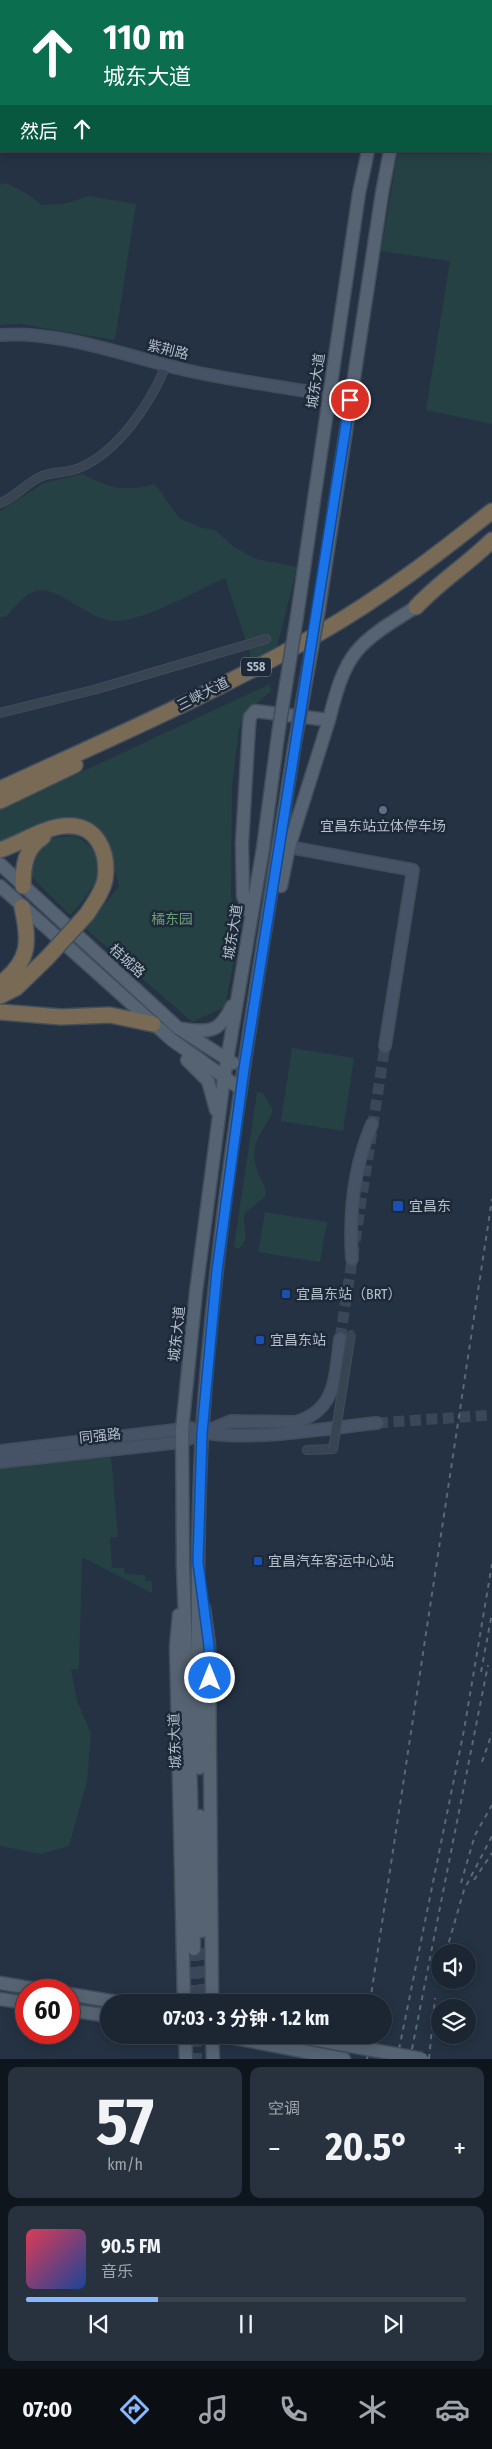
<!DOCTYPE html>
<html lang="zh">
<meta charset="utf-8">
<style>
body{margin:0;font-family:"Fira Sans Condensed","Noto Sans SC",sans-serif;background:#28323e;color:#f1f3f6;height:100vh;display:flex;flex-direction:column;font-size:19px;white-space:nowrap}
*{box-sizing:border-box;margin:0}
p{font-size:16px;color:#a0a5ac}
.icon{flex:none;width:28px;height:28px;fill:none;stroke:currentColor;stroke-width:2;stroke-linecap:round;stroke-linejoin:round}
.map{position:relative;height:2059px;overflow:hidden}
.panel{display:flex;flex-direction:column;gap:8px;padding:8px;background:#0f151c;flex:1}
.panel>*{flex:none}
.banner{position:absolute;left:0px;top:0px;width:492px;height:152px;box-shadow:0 2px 12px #0003,0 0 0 1px #39434d;background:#0b6e4f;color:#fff;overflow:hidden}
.fabs{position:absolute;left:431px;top:1944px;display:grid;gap:10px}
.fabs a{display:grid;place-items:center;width:45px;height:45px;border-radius:50%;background:#1b2632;box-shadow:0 2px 12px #0003,0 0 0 1px #39434d;font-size:25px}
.speed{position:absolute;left:15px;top:1979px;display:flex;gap:10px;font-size:25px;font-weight:700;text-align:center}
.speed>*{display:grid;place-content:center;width:65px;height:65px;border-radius:50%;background:#1b2632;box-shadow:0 2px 12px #0003,0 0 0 1px #39434d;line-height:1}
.speed .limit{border:8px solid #d22;background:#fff;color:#111}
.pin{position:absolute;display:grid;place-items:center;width:42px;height:42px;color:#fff;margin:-21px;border:2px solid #fff;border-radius:50%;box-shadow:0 1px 5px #0007}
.me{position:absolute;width:55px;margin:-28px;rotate:0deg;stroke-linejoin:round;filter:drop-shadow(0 0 4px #0008)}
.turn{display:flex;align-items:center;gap:18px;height:105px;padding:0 20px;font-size:22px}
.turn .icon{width:65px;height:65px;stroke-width:2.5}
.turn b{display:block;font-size:35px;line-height:42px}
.then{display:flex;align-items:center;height:48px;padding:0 20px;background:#0003;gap:10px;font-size:19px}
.big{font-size:38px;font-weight:700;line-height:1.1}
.panel .card{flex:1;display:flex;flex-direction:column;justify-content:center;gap:8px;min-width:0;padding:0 18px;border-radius:10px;background:#28323e}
.panel .dial{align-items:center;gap:0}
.dial b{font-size:65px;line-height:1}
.song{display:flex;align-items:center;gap:15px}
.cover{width:60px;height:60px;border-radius:8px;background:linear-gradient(135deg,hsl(350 70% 55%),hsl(220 70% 35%))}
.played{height:5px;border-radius:2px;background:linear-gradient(90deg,#88b9ff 30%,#39434d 30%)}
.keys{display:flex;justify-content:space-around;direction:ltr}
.heat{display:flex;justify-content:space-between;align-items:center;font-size:28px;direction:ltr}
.panel .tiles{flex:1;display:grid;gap:8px;grid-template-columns:1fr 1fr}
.card:last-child{grid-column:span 2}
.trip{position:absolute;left:100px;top:1994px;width:292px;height:50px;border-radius:25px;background:#1b2632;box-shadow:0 2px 12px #0003,0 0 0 1px #39434d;font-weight:700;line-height:50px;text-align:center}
.tab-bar{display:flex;height:80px;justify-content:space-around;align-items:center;background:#0b0f14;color:#a0a5ac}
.tab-bar .icon{width:35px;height:35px}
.tab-bar .selected{color:#88b9ff}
.tab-bar b{font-size:22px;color:#f1f3f6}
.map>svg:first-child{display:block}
.green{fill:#264144}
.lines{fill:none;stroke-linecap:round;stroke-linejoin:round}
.secondary-tunnel{stroke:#3a4758;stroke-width:11;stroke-dasharray:11 5.5;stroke-linecap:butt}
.primary-tunnel{stroke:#3a4758;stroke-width:12;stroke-dasharray:12 6;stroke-linecap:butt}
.street-casing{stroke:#424d5c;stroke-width:10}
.secondary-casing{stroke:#424d5c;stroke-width:14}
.primary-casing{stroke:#424d5c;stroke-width:15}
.highway-casing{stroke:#434f5d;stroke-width:18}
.street{stroke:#384452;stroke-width:8}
.secondary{stroke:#465366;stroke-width:11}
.primary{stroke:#566372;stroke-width:12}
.highway{stroke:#796a55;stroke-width:15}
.rail{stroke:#5a687a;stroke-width:2;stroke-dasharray:5 5;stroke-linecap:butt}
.street-bridge-casing{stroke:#424d5c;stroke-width:10;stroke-linecap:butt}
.primary-bridge-casing{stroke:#424d5c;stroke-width:15;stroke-linecap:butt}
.highway-bridge-casing{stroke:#434f5d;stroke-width:18;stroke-linecap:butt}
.street-bridge{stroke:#384452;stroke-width:8}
.primary-bridge{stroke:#566372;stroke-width:12}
.highway-bridge{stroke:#796a55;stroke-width:15}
.route-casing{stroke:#114b97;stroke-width:12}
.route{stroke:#1a73e8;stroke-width:9}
.service-dot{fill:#5c6f8a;stroke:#1d2938;stroke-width:2}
.transit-dot{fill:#1a4fb4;stroke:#1d2938;stroke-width:2}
.labels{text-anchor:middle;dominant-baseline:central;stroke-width:5;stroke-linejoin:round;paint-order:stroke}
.shield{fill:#1d2938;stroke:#8792a0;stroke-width:1}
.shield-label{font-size:12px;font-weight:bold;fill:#b5bfcc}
.street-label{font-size:14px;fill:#b5bfcc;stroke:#1d2938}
.poi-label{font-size:14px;fill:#b5bfcc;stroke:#1d2938;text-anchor:start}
.park-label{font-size:14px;fill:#6b9f75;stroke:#1d2938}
</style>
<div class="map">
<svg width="492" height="2059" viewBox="0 0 492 2059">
<rect width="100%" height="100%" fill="#243243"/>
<path class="green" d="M0 0H392L1 1V35Z
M492 77V424L426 410 450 261 381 251 398 151H491Z
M6 183 26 193 42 205 64 204 89 196 136 204 115 340 20 324 0 325V185Z
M83 474C111 489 124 492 155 484L179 518 202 528 215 530 234 547 256 559 297 567 276 651 253 662 225 578C195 591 147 620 116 621 87 622 53 577 29 594 20 600 13 610 5 617H0V511L44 483Z
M270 684 271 691 245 713 239 729 232 786 231 898 241 922 225 1007 192 1022 86 929 119 886 108 845 92 826 21 834 0 841V810Z
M74 836C119 857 94 890 70 915L30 875 33 857 50 838Z
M292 1048 354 1058 343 1131 281 1121Z
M257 1092 263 1093 273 1110C265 1133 248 1140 257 1170 260 1179 266 1186 266 1196L245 1213C241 1226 252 1240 238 1249L234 1246Z
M265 1212 327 1222 320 1262 258 1252Z
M111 1456 118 1537 110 1538 112 1568H124L125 1574 145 1575V1581H152V1593L82 1557 79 1669H71L77 1701 91 1734 87 1781 69 1846 41 1854 0 1846V1467Z"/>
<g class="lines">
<path class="secondary-tunnel" d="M340 1339 385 1046
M377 1423 492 1415"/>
<path class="primary-tunnel" d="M202 1948 204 2002
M194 1949 195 2002
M195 2035 196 2059"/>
<g class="street-casing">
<path id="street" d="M491 19H492
M0 503C15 498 26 483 42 476 53 472 67 473 79 468 118 452 151 403 166 365
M0 713 97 689 266 639
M307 1450 333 1449"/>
</g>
<g class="secondary-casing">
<path id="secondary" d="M0 44H1
M0 53H1
M0 335C61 330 131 358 190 371 236 381 283 387 330 395
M289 847 413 870 385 1046
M352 1259C349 1214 354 1166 372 1124
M0 1451 191 1428C231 1446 331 1427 377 1423
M0 1462 181 1442 231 1421 295 1422C337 1411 335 1375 340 1339"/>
</g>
<g class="primary-casing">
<path id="primary" d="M403 1 404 0
M429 1V0
M319 609 382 193 390 151
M297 616 359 193 368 151
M329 720C346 651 356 644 416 607
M0 864 178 1028 233 1063
M0 886 172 1040 241 1089
M251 915 243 896 242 843 249 726 250 717 255 711 329 720 289 847 281 886
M183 1029C210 1033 220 1032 232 1006
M187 1060 208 1081 216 1110
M204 1608 209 1645 212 2002
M179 1615 176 1646 184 2002
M199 1768C198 1657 196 1545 202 1433 217 1203 259 976 294 748
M200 1816 202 1931
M194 1949 191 1794 183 1566 182 1430 196 1292 224 1078 263 848 279 728
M0 1983 42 1990
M69 1994 117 2002
M0 1999 26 2003
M69 2010 109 2016
M185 2035 186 2059
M212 2035 213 2059
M218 2035 344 2059
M291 2035 334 2043"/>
</g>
<g class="highway-casing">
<path id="highway" d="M416 607C439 582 468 564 492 540
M0 789C109 739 219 691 323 631 382 597 438 554 492 511
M0 801 75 765
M0 850C21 843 42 828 64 826 97 823 109 852 105 880 102 893 94 903 87 914
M23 886C23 866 25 848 43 837
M0 984C30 961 30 942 22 907
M0 996 16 988 47 958
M0 1012 61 1017 110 1015 153 1024"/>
</g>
<use href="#street" class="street"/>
<use href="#secondary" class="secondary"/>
<use href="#primary" class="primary"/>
<use href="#highway" class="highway"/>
<path class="rail" d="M481 1672 492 1613
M482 1762 492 1733
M474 1880 492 1853
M461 1883 475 1835 492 1805
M446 1952 464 1890 492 1836
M370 2002 492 1199
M367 2059 371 2035
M397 2059 464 1730 492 1564
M410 2059 488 1665
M429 2059 435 1998"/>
<g class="street-bridge-casing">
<path id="street-bridge" d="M333 1449 351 1334"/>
</g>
<g class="primary-bridge-casing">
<path id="primary-bridge" d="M279 728 297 616
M294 748 319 609
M334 2043 422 2059"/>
</g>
<g class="highway-bridge-casing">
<path id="highway-bridge" d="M47 958 87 914"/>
</g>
<use href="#street-bridge" class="street-bridge"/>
<use href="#primary-bridge" class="primary-bridge"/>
<use href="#highway-bridge" class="highway-bridge"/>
</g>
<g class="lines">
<g class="route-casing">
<path id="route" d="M210 1678 209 1646 198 1562 202 1433 217 1271 244 1069 350 400"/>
</g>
<use href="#route" class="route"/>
</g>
<circle class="service-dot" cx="383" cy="810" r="5"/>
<g class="transit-dot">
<rect x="392" y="1200" width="12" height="12" rx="2.5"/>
<rect x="281" y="1289" width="10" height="10" rx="2.5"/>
<rect x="255" y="1335" width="10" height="10" rx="2.5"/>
<rect x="253" y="1556" width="10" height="10" rx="2.5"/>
</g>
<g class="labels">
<rect class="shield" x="241" y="657.5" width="30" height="19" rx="4"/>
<g class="shield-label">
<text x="256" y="667">S58</text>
</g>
<g class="street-label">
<text transform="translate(168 350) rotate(14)">紫荆路</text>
<text transform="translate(316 381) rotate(-82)">城东大道</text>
<text transform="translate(203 694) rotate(-27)">三峡大道</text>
<text transform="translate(233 932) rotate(-81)">城东大道</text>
<text transform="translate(127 961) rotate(42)">桔城路</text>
<text transform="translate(177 1334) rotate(-84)">城东大道</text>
<text transform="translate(100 1436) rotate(-6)">同强路</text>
<text transform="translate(175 1741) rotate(-92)">城东大道</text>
</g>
<g class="poi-label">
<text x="383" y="826" text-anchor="middle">宜昌东站立体停车场</text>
<text x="409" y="1206">宜昌东</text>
<text x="296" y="1294">宜昌东站（BRT）</text>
<text x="270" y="1340">宜昌东站</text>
<text x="268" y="1561">宜昌汽车客运中心站</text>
</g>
<g class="park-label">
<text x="172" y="919">橘东园</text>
</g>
</g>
</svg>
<div class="fabs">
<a><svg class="icon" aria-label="sound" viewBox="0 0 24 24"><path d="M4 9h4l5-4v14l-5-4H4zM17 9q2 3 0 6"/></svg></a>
<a><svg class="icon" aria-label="layers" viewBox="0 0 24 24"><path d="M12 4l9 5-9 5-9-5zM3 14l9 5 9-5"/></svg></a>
</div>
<div class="speed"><div class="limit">60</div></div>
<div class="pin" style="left:350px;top:400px;background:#d93025"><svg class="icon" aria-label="arrive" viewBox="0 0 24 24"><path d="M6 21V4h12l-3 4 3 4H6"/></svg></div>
<svg class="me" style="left:210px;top:1678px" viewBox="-20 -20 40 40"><circle r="17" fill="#1a73e8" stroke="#fff" stroke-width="3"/><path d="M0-11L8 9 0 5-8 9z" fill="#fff"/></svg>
<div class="trip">07:03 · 3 分钟 · 1.2 km</div>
<div class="banner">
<div class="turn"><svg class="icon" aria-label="ahead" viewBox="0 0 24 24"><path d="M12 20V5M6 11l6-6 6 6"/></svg><div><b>110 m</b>城东大道</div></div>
<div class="then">然后<svg class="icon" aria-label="ahead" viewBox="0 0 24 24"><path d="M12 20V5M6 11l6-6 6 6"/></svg></div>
</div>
</div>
<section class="panel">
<div class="tiles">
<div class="card dial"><b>57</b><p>km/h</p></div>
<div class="card"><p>空调</p>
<div class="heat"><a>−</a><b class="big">20.5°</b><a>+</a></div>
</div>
<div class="card">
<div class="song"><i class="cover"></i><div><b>90.5 FM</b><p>音乐</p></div></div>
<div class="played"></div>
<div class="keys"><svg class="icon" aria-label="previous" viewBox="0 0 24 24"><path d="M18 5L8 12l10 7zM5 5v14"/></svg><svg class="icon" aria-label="pause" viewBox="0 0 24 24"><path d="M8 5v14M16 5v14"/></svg><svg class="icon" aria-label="next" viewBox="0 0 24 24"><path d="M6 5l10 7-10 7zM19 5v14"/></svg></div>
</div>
</div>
</section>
<nav class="tab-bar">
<b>07:00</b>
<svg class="icon selected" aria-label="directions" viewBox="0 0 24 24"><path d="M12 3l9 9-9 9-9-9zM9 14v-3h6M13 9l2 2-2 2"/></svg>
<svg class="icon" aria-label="music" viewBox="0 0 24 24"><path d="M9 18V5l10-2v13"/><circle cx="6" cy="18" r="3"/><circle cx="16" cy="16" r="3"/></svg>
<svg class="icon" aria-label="phone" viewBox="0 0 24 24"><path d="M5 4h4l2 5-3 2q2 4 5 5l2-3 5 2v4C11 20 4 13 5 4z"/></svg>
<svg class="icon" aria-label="climate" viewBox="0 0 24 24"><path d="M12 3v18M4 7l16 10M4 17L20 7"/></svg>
<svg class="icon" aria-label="car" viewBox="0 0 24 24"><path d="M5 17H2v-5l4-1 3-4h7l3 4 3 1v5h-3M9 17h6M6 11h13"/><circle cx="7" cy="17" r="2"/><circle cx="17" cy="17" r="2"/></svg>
</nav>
